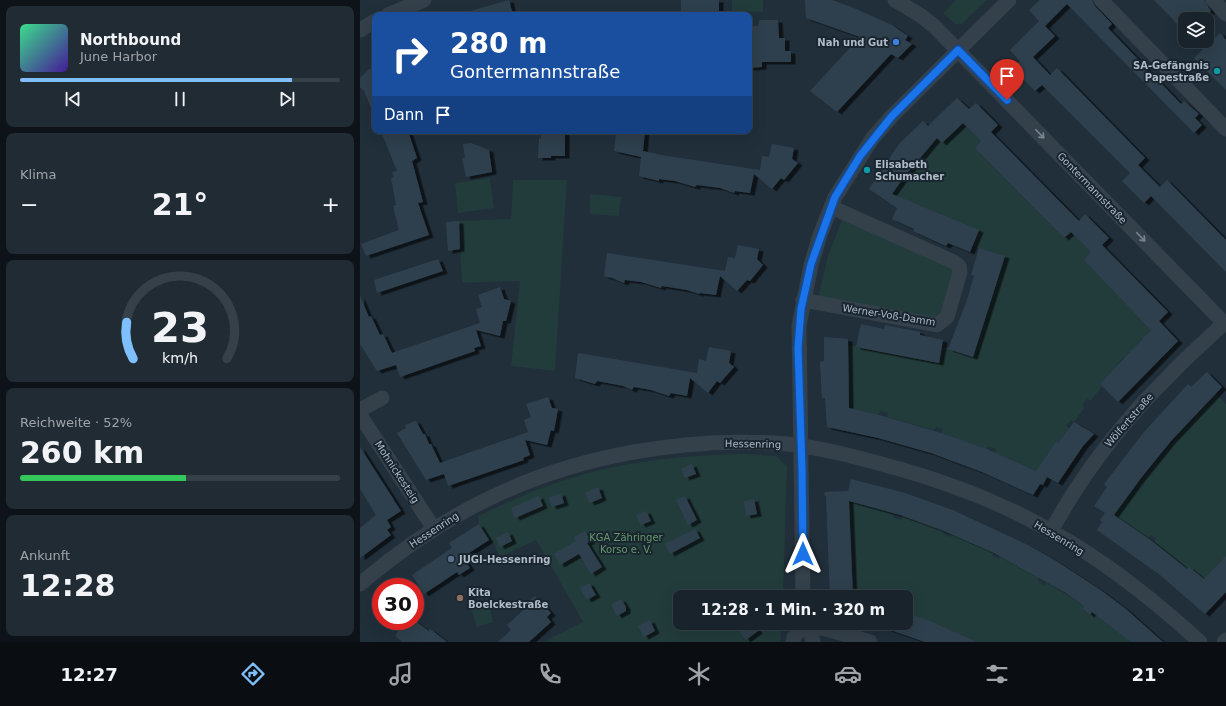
<!DOCTYPE html>
<html lang="de">
<meta charset="utf-8">
<style>
body{margin:0;font-family:"DejaVu Sans",sans-serif;background:#212b34;color:#f1f3f6;height:100vh;display:flex;flex-direction:column;font-size:15px;white-space:nowrap}
*{box-sizing:border-box;margin:0}
p{font-size:13px;color:#9fa4a9}
.icon{flex:none;width:22px;height:22px;fill:none;stroke:currentColor;stroke-width:2;stroke-linecap:round;stroke-linejoin:round}
.map{position:relative;flex:1;overflow:hidden}
.panel{display:flex;flex-direction:column;gap:6px;padding:6px;background:#0d1318;width:360px}
.panel>*{flex:none}
.banner{position:absolute;left:12px;top:12px;width:380px;height:122px;border-radius:8px;box-shadow:0 4px 16px #0002,0 0 0 1px #364048;background:#1a4fa0;color:#fff;overflow:hidden}
.controls{position:absolute;left:818px;top:12px;display:grid;gap:8px}
.controls a{display:grid;place-items:center;width:36px;height:36px;border-radius:8px;background:#18232c;box-shadow:0 4px 16px #0002,0 0 0 1px #364048;font-size:20px}
.speed{position:absolute;left:12px;top:578px;display:flex;gap:8px;font-size:20px;font-weight:700;text-align:center}
.speed>*{display:grid;place-content:center;width:52px;height:52px;border-radius:50%;background:#18232c;box-shadow:0 4px 16px #0002,0 0 0 1px #364048;line-height:1}
.speed .limit{border:6px solid #d22;background:#fff;color:#111}
.pin{position:absolute;display:grid;place-items:center;width:34px;height:34px;color:#fff;margin:-41px -17px;border-radius:50% 50% 50% 0;rotate:-45deg;box-shadow:0 0 4px #0007}
.pin .icon{rotate:45deg}
.me{position:absolute;width:44px;margin:-22px;rotate:0deg;stroke-linejoin:round;filter:drop-shadow(0 0 3px #0008)}
.turn{display:flex;align-items:center;gap:14px;height:84px;padding:0 12px;font-size:18px}
.turn .icon{width:52px;height:52px;stroke-width:2.5}
.turn b{display:block;font-size:28px;line-height:34px}
.then{display:flex;align-items:center;height:38px;padding:0 12px;background:#0003;gap:8px;font-size:15px}
.big{font-size:30px;font-weight:600;line-height:1.1}
.panel .widget{flex:1;display:flex;flex-direction:column;justify-content:center;gap:6px;min-width:0;padding:0 14px;border-radius:8px;background:#212b34}
.panel .dial{align-items:center;gap:0}
.dial svg{height:104px;overflow:visible;fill:none;stroke:#364048;stroke-width:7;stroke-linecap:round;text-anchor:middle}
.dial text{fill:#f1f3f6;stroke:none}
.song{display:flex;align-items:center;gap:12px}
.cover{width:48px;height:48px;border-radius:6px;background:linear-gradient(135deg,hsl(150 70% 55%),hsl(260 70% 35%))}
.played{height:4px;border-radius:2px;background:linear-gradient(90deg,#7ec0fd 85%,#364048 85%)}
.keys{display:flex;justify-content:space-around;direction:ltr}
.heat{display:flex;justify-content:space-between;align-items:center;font-size:22px;direction:ltr}
.charge{height:6px;border-radius:3px;background:linear-gradient(90deg,#34c759 52%,#364048 0)}
.trip{position:absolute;left:313px;top:590px;width:240px;height:40px;border-radius:8px;background:#18232c;box-shadow:0 4px 16px #0002,0 0 0 1px #364048;font-weight:600;line-height:40px;text-align:center}
.tabs{display:flex;height:64px;justify-content:space-around;align-items:center;background:#0a0e12;color:#9fa4a9}
.tabs .icon{width:28px;height:28px}
.tabs .active{color:#7ec0fd}
.tabs b{font-size:18px;color:#f1f3f6}
main{display:flex;flex:1;min-height:0}
.map>svg:first-child{display:block}
.green{fill:#223b3b}
.building{fill:#2f414e;filter:url(#shadow)}
.lines{fill:none;stroke-linecap:round;stroke-linejoin:round}
.minor{stroke:#34404a;stroke-width:15}
.oneway{stroke:#78848f}
.route-casing{stroke:#114b97;stroke-width:10}
.route{stroke:#1a73e8;stroke-width:7}
.shop-dot{fill:#3f7fe0;stroke:#19252f;stroke-width:1.5}
.culture-dot{fill:#0f9aa8;stroke:#19252f;stroke-width:1.5}
.service-dot{fill:#5c6f8a;stroke:#19252f;stroke-width:1.5}
.education-dot{fill:#8d6e63;stroke:#19252f;stroke-width:1.5}
.labels{text-anchor:middle;dominant-baseline:central;stroke-width:4;stroke-linejoin:round;paint-order:stroke}
.poi-label{font-size:10px;font-weight:bold;fill:#afbbc7;stroke:#19252f;text-anchor:start}
.street-label{font-size:10px;fill:#afbbc7;stroke:#19252f}
.park-label{font-size:10px;fill:#65996a;stroke:#19252f}
</style>
<main>
<section class="panel">
<div class="widget">
<div class="song"><i class="cover"></i><div><b>Northbound</b><p>June Harbor</p></div></div>
<div class="played"></div>
<div class="keys"><svg class="icon" aria-label="previous" viewBox="0 0 24 24"><path d="M18 5L8 12l10 7zM5 5v14"/></svg><svg class="icon" aria-label="pause" viewBox="0 0 24 24"><path d="M8 5v14M16 5v14"/></svg><svg class="icon" aria-label="next" viewBox="0 0 24 24"><path d="M6 5l10 7-10 7zM19 5v14"/></svg></div>
</div>
<div class="widget"><p>Klima</p>
<div class="heat"><a>−</a><b class="big">21°</b><a>+</a></div>
</div>
<div class="widget dial"><svg viewBox="0 0 100 80">
<path d="M14 69A42 42 0 1 1 86 69"/>
<path d="M14 69A42 42 0 0 1 9 41" stroke="#7ec0fd"/>
<text x="50" y="56" font-size="32" font-weight="700">23</text>
<text x="50" y="72" font-size="11">km/h</text>
</svg></div>
<div class="widget"><p>Reichweite · 52%</p><b class="big">260 km</b><div class="charge"></div></div>
<div class="widget"><p>Ankunft</p><b class="big">12:28</b></div>
</section>
<div class="map">
<svg width="866" height="642" viewBox="0 0 866 642">
<defs>
<filter id="shadow"><feDropShadow dx="4.5" dy="2.5" stdDeviation="0" flood-color="#0009"/></filter>
</defs>
<rect width="100%" height="100%" fill="#202f3a"/>
<path class="green" d="M372 0H403V12L372 11Z
M596 0H627L602 24H595L583 13Z
M603 123 621 141 615 148 704 238 711 232 731 252 724 260 795 332 785 341 783 338 777 344 779 347 766 360 763 358 758 364 761 366 748 380 745 378 740 384 742 387 730 401 727 399 722 405 725 407 714 422 711 420 706 426 709 428 698 443 696 442 690 454 688 453 678 472 635 453 636 449 628 447 627 449 581 433 583 429 576 427 574 430 527 417 528 413 520 411 519 415 488 408V346H496L579 363 582 346 613 356 645 256 612 246 532 194 544 177 577 138 582 143Z
M130 178 134 208 98 213 95 183Z
M153 180H207L195 371 151 366 160 281 102 283 99 221 151 219Z
M230 194 261 197 259 216 230 214Z
M483 217 564 251 593 270C590 281 585 313 575 318L458 298 468 256Z
M856 394 866 404V560L864 558 856 566 845 584 829 567 827 569 794 542 796 539 791 535 788 538 754 515C785 472 819 432 856 394Z
M388 454 416 456 427 466 423 597H320V623H422L420 642H188L187 640 223 622 176 540 140 557 132 541 129 540 119 524 118 516C140 506 162 495 185 487 250 462 319 455 388 454Z
M489 501 534 514 533 517 541 520 543 516 584 531 583 534 590 537 592 534 634 553 632 556 639 559 640 556 680 577 678 581 685 585 687 582 724 606 723 609 730 615 732 612 772 642H616L546 612V597H502L493 594Z
M129 603 133 622 117 627 111 609Z"/>
<path class="building" d="M149 0 153 15H108L107 12Z
M321 0H359V15H321Z
M445 0H472L494 8 532 25 548 36 545 40 552 44 538 58 531 54 477 112 450 91 500 37 446 18Z
M680 0H732L735 6 752 24 748 28 821 104 824 101 839 114 835 118 842 125 834 133 707 4 685 26 695 36 673 57 690 75 697 68 785 158 778 165 800 187 807 180 866 240V272L791 196 784 203 762 181 770 173 682 85 675 91 652 68 660 61 650 50 679 21 669 10Z
M794 0H844L851 11 842 19H825V32Z
M399 20H418L419 38H425V51H431V62H402V67L389 68V26H398Z
M860 33 866 40V90L834 58Z
M15 66V117L4 91 0 87V78L9 69 10 70Z
M597 98 609 109 616 103 638 125 631 132 719 221 725 214 749 238 742 245 808 312 799 321 818 341 758 402 740 384 791 330 724 260 731 252 711 232 704 238 615 148 621 141 603 123 582 143 577 138 544 177 532 194 619 230 610 252 588 243 586 246 553 231 554 229 532 219 537 208 509 189 539 144 563 121 568 126Z
M21 131H48L57 158 52 161 63 202 58 203 69 235 6 256 1 244 39 230 33 206 36 205 31 178 34 177 32 172 37 171Z
M181 131H205V156H191V158H178L179 138 181 139Z
M261 131H285L283 151 301 155 400 170 402 156 409 157 412 144 434 148 432 159 438 163 424 180 421 178 412 189 394 174 390 193 375 191 374 193 360 188 337 185 335 187 315 181 299 179V181L279 176 281 157 254 151 256 133 260 134Z
M111 143 129 150 132 172 106 177 102 158H105L103 144Z
M99 221 100 249 88 251 86 222Z
M378 245 399 249 397 259 403 265 390 281 387 280 377 291 360 276 356 295 340 293 339 294 327 290 302 286 301 288 281 282 265 280 264 283 252 278 244 276 247 253 365 271 368 257 375 258Z
M619 248 645 256 613 357 588 349 606 303 614 276 611 275Z
M78 259 83 271 17 293 14 280Z
M140 287 144 299 151 301 146 321H143L140 336 116 330 121 346 114 348 115 351 40 377 36 365 17 371 0 344V296L9 317 11 316 20 335 23 334 32 353 120 323 116 309 122 307 118 295Z
M501 324 524 329 525 325 560 332V335L583 340 579 363 496 347Z
M464 337 488 339 489 408 519 415 578 432 627 449 676 471 696 442 698 443 714 422 734 434 723 446 698 483 687 477 683 485 680 484 673 495 622 472 571 453 518 438 467 427 465 398H462L460 362 464 361Z
M349 347 371 351 369 363 374 367 360 383 357 381 348 393 330 378 327 396 311 393 309 396 291 390 274 387 272 390 263 386 237 381 235 384 215 378 218 353 337 373 339 359 346 361Z
M847 372 862 387 811 441 781 478 754 515 792 541 827 569 829 567 844 579 866 556V592L845 614 800 575 737 530 742 522 740 520 745 513 734 506 747 487 744 484 784 432 828 384 831 387Z
M188 397 192 408 198 409 194 431 191 430 187 445 165 440 170 455 163 458 164 460 88 486 84 474 66 480 37 433 46 428 45 425 56 421 63 434H65L69 444H71L80 463 168 432 164 420 171 417 166 404Z
M0 447 41 511 27 520 31 527 27 530 31 535 0 558V528L16 515 0 489Z
M332 464 336 474 325 478 321 469Z
M491 479 545 493 595 511 668 545 696 561 742 591 767 610 803 642H771L732 612 730 615 723 609 724 606 706 593 634 553 584 531 540 515 489 501 493 597H470L466 496 464 495 465 492 488 491Z
M238 487 242 498 230 503 225 493Z
M201 493 204 503 192 507 189 498Z
M179 496 183 506 155 518 151 508Z
M325 496 337 520 328 525 316 500Z
M394 499 397 514 386 516 384 501Z
M286 511 291 521 281 525 276 515Z
M119 524 129 540 103 557 110 568 99 575 97 572 64 594 52 575 92 548 89 543Z
M335 529 340 538 310 554 305 544Z
M225 531 231 541 227 543 242 567 231 574 219 554 200 565 194 554 216 541 214 537Z
M148 532 152 541 140 547 136 538Z
M229 583 236 595 227 600 220 588Z
M175 596 191 613 187 617 191 622 169 642H138L151 630 147 625 169 605 167 603Z
M261 599 266 607V611L257 616 251 605Z
M546 612 572 622 617 642H565L516 625V623H546Z
M290 620 295 631 284 637 278 626Z
M46 621H55L69 631 70 629 87 642H42L35 636Z
M393 623 398 631 386 640 380 632Z"/>
<g class="lines">
<path class="minor" d="M535 0 560 15 574 26 866 325
M741 0 866 129
M853 0 866 14
M28 15 64 0
M0 30 15 21
M443 300 577 325 587 317 600 272 599 266 594 262 471 207
M0 410 22 398
M0 415 74 529
M691 531C723 473 762 422 809 376 826 357 846 341 864 323
M0 584C39 551 82 521 128 499 217 455 328 436 427 444 465 448 503 459 540 469 592 484 644 504 691 531 745 561 794 600 840 642
M443 597 439 326 451 265 460 235 475 197 512 139 532 116 649 0
M444 623 452 637 453 642
M444 624 470 630 510 642
M433 642 434 637 444 624
M864 642 866 640"/>
</g>
<defs><path id="oneway-shaft" d="M-6 0H5M1.5-3L5.5 0L1.5 3" fill="none" stroke-width="1.6" stroke-linecap="round" stroke-linejoin="round"/></defs>
<g class="oneway">
<use href="#oneway-shaft" transform="translate(680 134) rotate(46)"/>
<use href="#oneway-shaft" transform="translate(781 237) rotate(46)"/>
</g>
<g class="lines">
<g class="route-casing">
<path id="route" d="M443 554 442 469 438 348 441 309 451 264 475 197 500 156 532 116 598 50 647 100"/>
</g>
<use href="#route" class="route"/>
</g>
<circle class="shop-dot" cx="536" cy="42" r="4"/>
<g class="culture-dot">
<circle cx="857" cy="71" r="4"/>
<circle cx="507" cy="170" r="4"/>
</g>
<circle class="service-dot" cx="91" cy="559" r="4"/>
<circle class="education-dot" cx="100" cy="598" r="4"/>
<g class="labels">
<g class="poi-label">
<text x="528" y="42" text-anchor="end">Nah und Gut</text>
<text x="849" y="65" text-anchor="end">SA-Gefängnis<tspan x="849" dy="12">Papestraße</tspan></text>
<text x="515" y="164">Elisabeth<tspan x="515" dy="12">Schumacher</tspan></text>
<text x="99" y="559">JUGI-Hessenring</text>
<text x="108" y="592">Kita<tspan x="108" dy="12">Boelckestraße</tspan></text>
</g>
<g class="street-label">
<text transform="translate(732 188) rotate(46)">Gontermannstraße</text>
<text transform="translate(529 315) rotate(9)">Werner-Voß-Damm</text>
<text transform="translate(769 420) rotate(-49)">Wölfertstraße</text>
<text transform="translate(393 444) rotate(1)">Hessenring</text>
<text transform="translate(37 472) rotate(57)">Mohnickesteig</text>
<text transform="translate(74 530) rotate(-33)">Hessenring</text>
<text transform="translate(699 538) rotate(31)">Hessenring</text>
</g>
<g class="park-label">
<text x="266" y="537">KGA Zähringer<tspan x="266" dy="12">Korso e. V.</tspan></text>
</g>
</g>
</svg>
<div class="controls">
<a><svg class="icon" aria-label="layers" viewBox="0 0 24 24"><path d="M12 4l9 5-9 5-9-5zM3 14l9 5 9-5"/></svg></a>
</div>
<div class="speed"><div class="limit">30</div></div>
<div class="pin" style="left:647px;top:100px;background:#d93025"><svg class="icon" aria-label="arrive" viewBox="0 0 24 24"><path d="M6 21V4h12l-3 4 3 4H6"/></svg></div>
<svg class="me" style="left:443px;top:554px" viewBox="-20 -20 40 40"><path d="M0-17L14 15 0 8-14 15z" fill="#1a73e8" stroke="#fff" stroke-width="4"/></svg>
<div class="trip">12:28 · 1 Min. · 320 m</div>
<div class="banner">
<div class="turn"><svg class="icon" aria-label="right" viewBox="0 0 24 24"><path d="M7 20v-9h11M14 6l5 5-5 5"/></svg><div><b>280 m</b>Gontermannstraße</div></div>
<div class="then">Dann<svg class="icon" aria-label="arrive" viewBox="0 0 24 24"><path d="M6 21V4h12l-3 4 3 4H6"/></svg></div>
</div>
</div>
</main>
<nav class="tabs">
<b>12:27</b>
<svg class="icon active" aria-label="directions" viewBox="0 0 24 24"><path d="M12 3l9 9-9 9-9-9zM9 14v-3h6M13 9l2 2-2 2"/></svg>
<svg class="icon" aria-label="music" viewBox="0 0 24 24"><path d="M9 18V5l10-2v13"/><circle cx="6" cy="18" r="3"/><circle cx="16" cy="16" r="3"/></svg>
<svg class="icon" aria-label="phone" viewBox="0 0 24 24"><path d="M5 4h4l2 5-3 2q2 4 5 5l2-3 5 2v4C11 20 4 13 5 4z"/></svg>
<svg class="icon" aria-label="climate" viewBox="0 0 24 24"><path d="M12 3v18M4 7l16 10M4 17L20 7"/></svg>
<svg class="icon" aria-label="car" viewBox="0 0 24 24"><path d="M5 17H2v-5l4-1 3-4h7l3 4 3 1v5h-3M9 17h6M6 11h13"/><circle cx="7" cy="17" r="2"/><circle cx="17" cy="17" r="2"/></svg>
<svg class="icon" aria-label="filters" viewBox="0 0 24 24"><path d="M4 7h16M4 17h16"/><circle cx="9" cy="7" r="2"/><circle cx="15" cy="17" r="2"/></svg>
<b>21°</b>
</nav>
